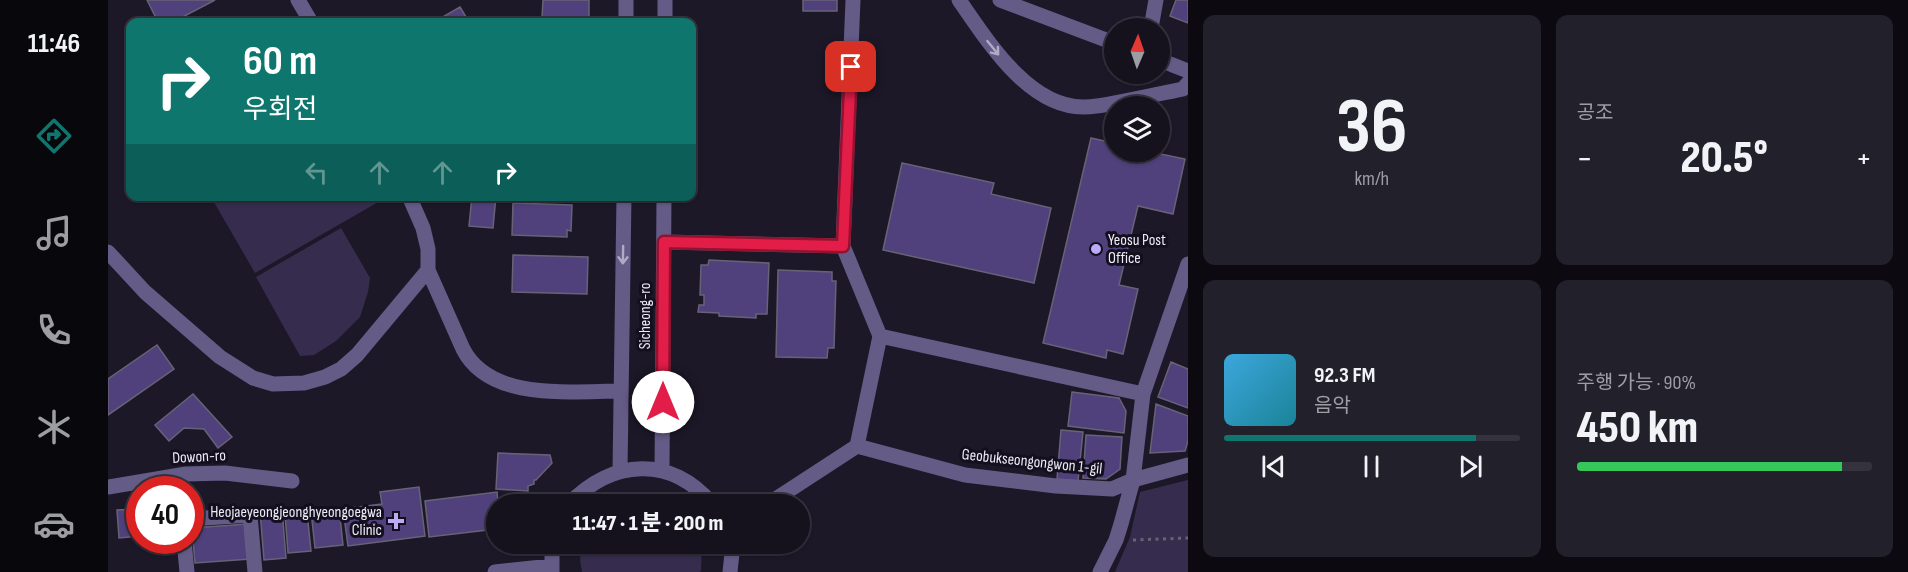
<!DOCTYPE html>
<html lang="ko">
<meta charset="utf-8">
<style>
body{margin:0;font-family:"Sofia Sans Condensed","Noto Sans KR",sans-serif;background:#22202b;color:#f1f3f6;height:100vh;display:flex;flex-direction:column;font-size:22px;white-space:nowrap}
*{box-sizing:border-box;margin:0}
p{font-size:20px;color:#9d9ea4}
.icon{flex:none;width:33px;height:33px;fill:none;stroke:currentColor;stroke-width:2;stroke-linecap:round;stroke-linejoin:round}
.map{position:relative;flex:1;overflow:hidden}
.details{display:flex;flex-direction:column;gap:15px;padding:15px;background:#0c0a10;width:720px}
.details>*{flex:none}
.hud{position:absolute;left:18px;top:18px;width:570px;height:183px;border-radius:12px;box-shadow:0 2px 4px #0004,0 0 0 2px #34323c;background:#0f766e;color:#fff;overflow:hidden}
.needle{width:39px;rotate:2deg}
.buttons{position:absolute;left:996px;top:18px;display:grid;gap:12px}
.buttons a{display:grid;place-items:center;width:66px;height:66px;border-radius:50%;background:#15121e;box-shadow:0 2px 4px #0004,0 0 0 2px #34323c;font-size:30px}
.speed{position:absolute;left:18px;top:476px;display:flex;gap:12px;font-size:30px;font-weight:700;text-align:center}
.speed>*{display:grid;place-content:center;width:78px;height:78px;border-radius:50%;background:#15121e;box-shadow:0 2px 4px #0004,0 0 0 2px #34323c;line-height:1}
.speed .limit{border:9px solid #d22;background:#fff;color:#111}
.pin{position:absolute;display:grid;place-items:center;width:51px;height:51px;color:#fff;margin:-26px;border-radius:12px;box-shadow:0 3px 9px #0006}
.me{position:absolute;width:66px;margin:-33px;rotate:0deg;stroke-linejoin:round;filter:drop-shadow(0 0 4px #0008)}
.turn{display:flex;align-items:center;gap:21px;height:126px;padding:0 18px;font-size:27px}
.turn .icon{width:78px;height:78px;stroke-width:2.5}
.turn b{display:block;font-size:42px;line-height:51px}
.lanes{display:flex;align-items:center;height:57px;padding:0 18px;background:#0003;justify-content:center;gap:30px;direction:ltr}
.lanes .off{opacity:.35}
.big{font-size:45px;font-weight:800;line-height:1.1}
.details .card{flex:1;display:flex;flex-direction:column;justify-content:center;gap:9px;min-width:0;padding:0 21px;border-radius:12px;background:#22202b}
.details .dial{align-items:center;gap:0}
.dial b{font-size:78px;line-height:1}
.song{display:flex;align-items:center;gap:18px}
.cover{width:72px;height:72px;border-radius:9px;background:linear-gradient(135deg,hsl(200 70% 55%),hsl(190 70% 35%))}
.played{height:6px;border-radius:3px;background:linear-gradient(90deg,#0f766e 85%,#34323c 85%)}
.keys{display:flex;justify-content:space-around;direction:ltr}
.heat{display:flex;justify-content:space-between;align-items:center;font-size:33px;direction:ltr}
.charge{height:9px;border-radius:4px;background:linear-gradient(90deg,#34c759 90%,#34323c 0)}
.details .tiles{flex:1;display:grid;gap:15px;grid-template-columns:repeat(2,1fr)}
.trip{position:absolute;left:378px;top:494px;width:324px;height:60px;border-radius:30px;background:#15121e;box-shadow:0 2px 4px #0004,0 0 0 2px #34323c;font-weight:800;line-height:60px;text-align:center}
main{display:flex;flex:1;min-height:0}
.tab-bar{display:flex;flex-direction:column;width:108px;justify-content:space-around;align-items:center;background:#08070c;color:#9d9ea4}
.tab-bar .icon{width:42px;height:42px}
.tab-bar .active{color:#0f766e}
.tab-bar b{font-size:27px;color:#f1f3f6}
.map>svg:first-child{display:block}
.green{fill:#362d4e}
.building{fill:#50407b;stroke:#676376;stroke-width:1.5}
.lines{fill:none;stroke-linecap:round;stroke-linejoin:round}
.path{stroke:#676472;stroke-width:3;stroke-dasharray:3 4.5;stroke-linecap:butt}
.minor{stroke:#655b87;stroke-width:15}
.oneway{stroke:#b0abc5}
.route-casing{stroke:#92132f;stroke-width:15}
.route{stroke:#e11d48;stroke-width:10}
.poi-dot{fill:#bcaaf6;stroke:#130f1e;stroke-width:2}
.labels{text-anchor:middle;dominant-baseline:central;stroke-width:6;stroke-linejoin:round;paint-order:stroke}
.poi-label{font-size:16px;fill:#eeecf7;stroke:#130f1e;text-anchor:start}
.street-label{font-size:16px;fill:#eeecf7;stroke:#130f1e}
</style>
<main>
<nav class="tab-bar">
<b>11:46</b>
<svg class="icon active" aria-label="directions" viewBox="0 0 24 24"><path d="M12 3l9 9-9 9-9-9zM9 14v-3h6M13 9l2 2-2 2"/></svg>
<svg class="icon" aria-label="music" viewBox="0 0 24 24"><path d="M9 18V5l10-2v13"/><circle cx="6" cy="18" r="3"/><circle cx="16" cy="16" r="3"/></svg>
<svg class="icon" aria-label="phone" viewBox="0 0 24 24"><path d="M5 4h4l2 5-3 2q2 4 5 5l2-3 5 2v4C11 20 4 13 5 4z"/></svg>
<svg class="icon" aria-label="climate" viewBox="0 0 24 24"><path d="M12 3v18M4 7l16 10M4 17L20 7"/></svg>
<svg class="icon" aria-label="car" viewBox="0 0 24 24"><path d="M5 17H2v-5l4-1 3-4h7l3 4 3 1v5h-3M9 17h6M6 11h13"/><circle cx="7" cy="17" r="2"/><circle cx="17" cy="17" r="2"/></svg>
</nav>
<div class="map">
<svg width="1080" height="572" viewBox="0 0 1080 572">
<rect width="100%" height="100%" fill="#1c1828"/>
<path class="green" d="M269 196 272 201 147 273 103 197Z
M233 228 262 278 260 292 252 317 228 341 206 355 192 356 148 277Z
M1080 480V572H1007L1022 537 1032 492Z
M536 496 557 501 561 504H505L516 499Z
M474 543H592L594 549 593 570 592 572H474L472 560Z"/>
<path class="building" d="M39 0H107L65 22H50Z
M435 0H481V19L434 18Z
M695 0H729V11H695Z
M1068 0H1080V23L1062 16Z
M352 7 361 22H332L331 19Z
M983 138 1006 143V152H1043L1077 159 1065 214 1030 206 1011 285 1030 289 1015 354 999 350 998 358 935 343Z
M794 163 886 183 883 194 943 208 926 283 775 250Z
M364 196H388L385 228 361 226Z
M405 203 464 205 463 231 459 230V237L404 235Z
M405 255 480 257 479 294 404 292Z
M601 260 661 263 659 314H648V318L611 316V313L590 312 591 305H596V295H592L593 265H600Z
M670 270 724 272V281H728L726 348H720L719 358 668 357Z
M49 345 66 369 0 415V379Z
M1063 362 1080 369V408L1050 397Z
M964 392 1011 398 1018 411 1016 433 960 426Z
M85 394 124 437 110 448 96 429 76 428 61 441 47 425Z
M1048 404 1080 416V441L1077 451 1042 453Z
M953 430 975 432 970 481 949 479Z
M978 435 1014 437 1012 469 998 479 975 478Z
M390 453 442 455 444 463 428 480H426V484L420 486V491L388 489Z
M311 487 317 536 240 546 235 509 274 504 272 492Z
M389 492 390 504H388V529L321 537 317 501Z
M231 507 235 545 207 548 203 511Z
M32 509V536L11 538 9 510Z
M174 509 178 558 156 560 152 511Z
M199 512 203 551 180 553 177 514Z
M139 524 142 559 87 563 84 528Z"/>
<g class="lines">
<path class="path" d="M1025 540 1080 538"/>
<path class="minor" d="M190 0 203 22
M851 0C879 40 920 107 975 107 991 107 1006 103 1021 100 1039 96 1057 93 1075 89L1080 83
M892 0 1006 43
M518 22V0
M557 22V0
M1043 28 1048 0
M1052 60 1080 71
M301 196 315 228 320 249V270L355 349C382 402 464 391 513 391
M556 242 735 246
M0 252 37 292 112 357 145 378 165 384 196 383 217 377 233 369 249 355 320 270
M772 336 1035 394
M749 446 857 475 948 486 1004 489 1025 480 1080 465
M512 471 516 196
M554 471 556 196
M0 487 78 474 117 473 184 481
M461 504C504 459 563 455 604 504
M660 504 749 446 772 336 735 246 745 0
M82 519 142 515 147 572
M76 540 79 572
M444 543V572
M622 543 624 553 622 572
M387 572 443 566
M992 572 1008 540 1013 524 1025 480 1035 394 1080 264"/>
</g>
<defs><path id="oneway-shaft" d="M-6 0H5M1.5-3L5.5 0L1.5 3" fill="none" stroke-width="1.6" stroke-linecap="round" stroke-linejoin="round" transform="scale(1.5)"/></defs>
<g class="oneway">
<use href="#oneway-shaft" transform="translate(885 48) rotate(51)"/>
<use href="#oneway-shaft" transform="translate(515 255) rotate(91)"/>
</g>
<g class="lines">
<g class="route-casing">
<path id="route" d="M555 402 556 242 735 246 743 67"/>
</g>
<use href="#route" class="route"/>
</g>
<g class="poi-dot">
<circle cx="988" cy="249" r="6"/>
<path d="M285 512h6v6h6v6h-6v6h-6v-6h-6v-6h6z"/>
</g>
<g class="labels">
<g class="poi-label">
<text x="1000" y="240">Yeosu Post<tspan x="1000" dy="18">Office</tspan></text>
<text x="274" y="512" text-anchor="end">Heojaeyeongjeonghyeongoegwa<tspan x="274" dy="18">Clinic</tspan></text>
</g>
<g class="street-label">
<text transform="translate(537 316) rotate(-90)">Sicheong-ro</text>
<text transform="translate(91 457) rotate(-3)">Dowon-ro</text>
<text transform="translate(924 462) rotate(6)">Geobukseongongwon 1-gil</text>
</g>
</g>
</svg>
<div class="buttons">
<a><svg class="needle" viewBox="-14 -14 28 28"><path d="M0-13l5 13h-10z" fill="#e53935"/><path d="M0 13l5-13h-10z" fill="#9d9ea4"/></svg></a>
<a><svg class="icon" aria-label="layers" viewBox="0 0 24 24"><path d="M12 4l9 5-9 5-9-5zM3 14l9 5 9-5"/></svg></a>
</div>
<div class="speed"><div class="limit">40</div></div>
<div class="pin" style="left:743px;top:67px;background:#d93025"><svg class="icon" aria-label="arrive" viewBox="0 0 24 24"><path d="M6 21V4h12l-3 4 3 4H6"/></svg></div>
<svg class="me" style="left:555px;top:402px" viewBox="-20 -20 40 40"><circle r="19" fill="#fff"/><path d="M0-13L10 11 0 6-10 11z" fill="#e11d48"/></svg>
<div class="trip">11:47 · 1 분 · 200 m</div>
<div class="hud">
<div class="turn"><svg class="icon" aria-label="right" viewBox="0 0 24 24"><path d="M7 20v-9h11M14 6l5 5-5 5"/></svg><div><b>60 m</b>우회전</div></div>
<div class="lanes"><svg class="icon off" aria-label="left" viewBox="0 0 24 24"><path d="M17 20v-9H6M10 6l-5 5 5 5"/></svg><svg class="icon off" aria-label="ahead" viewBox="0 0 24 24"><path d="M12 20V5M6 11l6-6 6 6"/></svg><svg class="icon off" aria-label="ahead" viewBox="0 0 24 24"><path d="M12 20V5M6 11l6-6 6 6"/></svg><svg class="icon" aria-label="right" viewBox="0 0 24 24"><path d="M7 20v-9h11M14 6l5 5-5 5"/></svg></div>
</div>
</div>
<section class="details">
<div class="tiles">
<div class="card dial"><b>36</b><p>km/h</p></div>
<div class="card"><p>공조</p>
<div class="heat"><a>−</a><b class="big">20.5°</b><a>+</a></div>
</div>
<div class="card">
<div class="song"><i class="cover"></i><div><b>92.3 FM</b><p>음악</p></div></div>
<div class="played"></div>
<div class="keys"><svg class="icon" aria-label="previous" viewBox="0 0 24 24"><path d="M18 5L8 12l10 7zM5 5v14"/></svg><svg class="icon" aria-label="pause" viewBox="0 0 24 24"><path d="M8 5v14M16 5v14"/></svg><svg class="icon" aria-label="next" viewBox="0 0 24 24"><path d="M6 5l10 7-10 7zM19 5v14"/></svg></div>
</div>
<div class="card"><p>주행 가능 · 90%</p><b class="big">450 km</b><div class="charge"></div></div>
</div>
</section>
</main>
